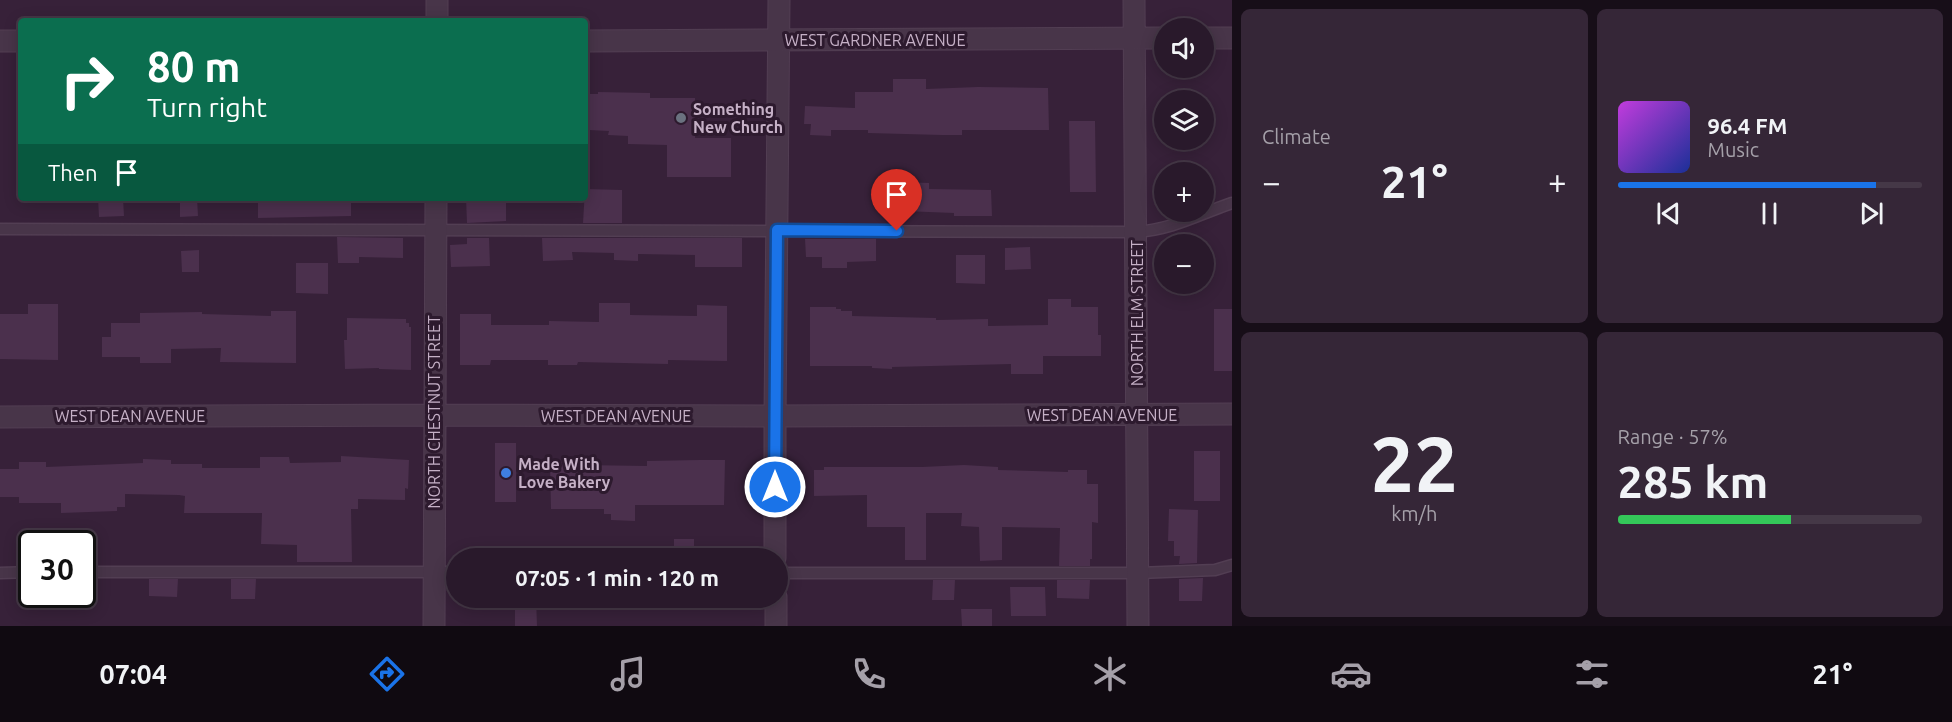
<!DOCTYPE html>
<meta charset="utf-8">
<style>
body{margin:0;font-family:Ubuntu,sans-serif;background:#352637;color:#f1f3f6;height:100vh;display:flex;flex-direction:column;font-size:22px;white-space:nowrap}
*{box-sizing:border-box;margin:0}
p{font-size:20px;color:#a5a0a9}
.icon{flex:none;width:33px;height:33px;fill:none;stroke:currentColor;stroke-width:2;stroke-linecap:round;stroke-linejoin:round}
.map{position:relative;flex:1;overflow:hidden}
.panel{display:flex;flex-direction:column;gap:9px;padding:9px;background:#170e18;width:720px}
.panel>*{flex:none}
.banner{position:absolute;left:18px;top:18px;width:570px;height:183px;border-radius:6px;box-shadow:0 3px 15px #0003,0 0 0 2px #453847;background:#0b6e4f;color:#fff;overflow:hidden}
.buttons{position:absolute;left:1154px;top:18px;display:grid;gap:12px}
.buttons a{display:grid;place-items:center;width:60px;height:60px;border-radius:50%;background:#29192b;box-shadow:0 3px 15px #0003,0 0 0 2px #453847;font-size:30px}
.speed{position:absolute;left:18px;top:530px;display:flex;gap:12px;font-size:30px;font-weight:700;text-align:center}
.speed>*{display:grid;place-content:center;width:78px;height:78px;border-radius:50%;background:#29192b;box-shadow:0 3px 15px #0003,0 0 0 2px #453847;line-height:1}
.speed .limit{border:3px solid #111;border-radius:9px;background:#fff;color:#111}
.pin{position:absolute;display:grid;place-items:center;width:51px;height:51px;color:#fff;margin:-62px -26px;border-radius:50% 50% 50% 0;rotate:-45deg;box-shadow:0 0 6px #0007}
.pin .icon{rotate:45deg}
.me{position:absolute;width:66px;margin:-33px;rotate:0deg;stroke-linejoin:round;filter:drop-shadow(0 0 4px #0008)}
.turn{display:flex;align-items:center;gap:21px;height:126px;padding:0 30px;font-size:27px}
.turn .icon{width:78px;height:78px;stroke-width:2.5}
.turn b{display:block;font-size:42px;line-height:51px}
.then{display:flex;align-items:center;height:57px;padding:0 30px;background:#0003;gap:12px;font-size:22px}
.big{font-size:45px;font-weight:600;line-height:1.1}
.panel .card{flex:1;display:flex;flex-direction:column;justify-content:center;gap:9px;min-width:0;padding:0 21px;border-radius:9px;background:#352637}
.panel .dial{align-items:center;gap:0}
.dial b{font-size:78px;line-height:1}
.song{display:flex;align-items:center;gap:18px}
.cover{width:72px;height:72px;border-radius:9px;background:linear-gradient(135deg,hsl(290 70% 55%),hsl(230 70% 35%))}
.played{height:6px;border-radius:3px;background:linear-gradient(90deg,#1a73e8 85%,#453847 85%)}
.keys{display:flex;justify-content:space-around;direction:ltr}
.heat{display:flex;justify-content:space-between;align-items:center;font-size:33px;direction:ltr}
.charge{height:9px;border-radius:4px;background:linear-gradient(90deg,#34c759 57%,#453847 0)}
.panel .tiles{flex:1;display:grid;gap:9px;grid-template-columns:repeat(2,1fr)}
.trip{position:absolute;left:446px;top:548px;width:342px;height:60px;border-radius:30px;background:#29192b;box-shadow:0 3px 15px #0003,0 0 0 2px #453847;font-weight:600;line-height:60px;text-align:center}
.menu{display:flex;height:96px;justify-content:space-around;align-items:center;background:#100a11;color:#a5a0a9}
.menu .icon{width:42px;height:42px}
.menu .active{color:#1a73e8}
.menu b{font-size:27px;color:#f1f3f6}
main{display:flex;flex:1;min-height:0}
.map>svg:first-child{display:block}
.building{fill:#4b304d}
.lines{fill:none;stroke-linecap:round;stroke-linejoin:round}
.lane-casing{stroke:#523e53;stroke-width:13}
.street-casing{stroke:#523e53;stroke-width:23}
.lane{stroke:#483549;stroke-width:10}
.street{stroke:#483549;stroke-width:21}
.route-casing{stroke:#114b97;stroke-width:15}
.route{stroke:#1a73e8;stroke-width:10}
.worship-dot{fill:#6b7280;stroke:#2d1a2e;stroke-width:2}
.shop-dot{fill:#3f7fe0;stroke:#2d1a2e;stroke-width:2}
.labels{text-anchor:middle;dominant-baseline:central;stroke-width:6;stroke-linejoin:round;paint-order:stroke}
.street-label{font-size:16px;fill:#c5b0c6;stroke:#2d1a2e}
.poi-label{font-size:16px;font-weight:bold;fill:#c5b0c6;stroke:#2d1a2e;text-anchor:start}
</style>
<main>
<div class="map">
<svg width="1232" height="626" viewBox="0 0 1232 626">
<rect width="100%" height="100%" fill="#372139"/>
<path class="building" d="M893 79H926V89L978 87 1048 88 1049 130H962V135H942L868 133V130H831V136L810 135 811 124H804L805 106 855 108V92H893Z
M598 92 650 93V98H695V138H731V177H667V145L628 144V136L608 135 609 131 589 130V120H586L587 94H598Z
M1069 121H1095L1096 192H1070Z
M904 182 929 183V189L991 190 992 216H954V213L903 211Z
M585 189 622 190V223H583Z
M98 198H123L124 216 99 217Z
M180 198H197L198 216 180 217Z
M258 198 314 200V198H337V201H351V216L258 218Z
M466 198H506V221L467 223Z
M337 237 403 238V258L359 257V263H338Z
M467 238H489L490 266 451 267 450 245 467 244Z
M542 238H742V267H695V255L638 254V261L614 260V253L572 252 573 260 543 261Z
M805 239H876V261L847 262V268H822V257H806Z
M1030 247 1031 269 1005 270V248Z
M199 250V272H182L181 251Z
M956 255H985V284L956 283Z
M296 263H328V294L296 293Z
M1048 299H1071V307H1098V335H1101V356H1043V374H1011V364L892 367V369L872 368V366H810V307H836V309H841V311H852V316L936 318V320L988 319V326L1048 325Z
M599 303H630V315L697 316V305L727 306V361L668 360V364L578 362 577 365H548V360H491L490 365H460V314H491V325H549V321L599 322Z
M28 304H58V360L0 359V314H28Z
M1214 309H1232V371H1214Z
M271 311H296V363L220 362 221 348 171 349V363H140V357H102V337H111V323H140V313L202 312V314L271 316Z
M347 318 406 319V323H409V327H411V370L379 369V368L345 369 344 340H347Z
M495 443H516V502H495Z
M1194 451H1220V501H1194Z
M341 456 409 460 408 489 405 488V500L358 499V509H351L352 562H297V545L261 544 262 513H184L185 496 179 495 125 494V507H117V511L61 513V503H19V497H0V469H19V462H46V467L143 463V459L171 460V464H202V468H260V457H289L290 463 341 462Z
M699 460H725L724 505H635V521L611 520V514H604V509H551L550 462 583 461V465L647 466V461Z
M964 465 998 467V470L1068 472V470H1087V484H1098V523L1092 522V559H1090V566H1059L1060 528 1002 527V560L980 561 979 527 961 526 962 513H926V560H905V527H867V495L814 496V470H824V467H922Z
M1169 509 1198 510 1197 563 1179 564 1180 556H1174V541H1168Z
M674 539H694V558H674Z
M1203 578 1202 601H1179V579Z
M149 579H178L177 597 149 596Z
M231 579H256L255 599H231Z
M933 580H955L954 600H932Z
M1057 580H1090L1089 599 1057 598Z
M1010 587H1045L1046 616H1011Z
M515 597H536L537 626H515Z
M961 609H992V626H962Z"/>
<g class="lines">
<g class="lane-casing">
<path id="lane" d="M0 229 1136 232C1174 229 1197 215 1232 203
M82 572H456
M0 573 32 572
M777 573H1138L1215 570 1232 565"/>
</g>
<g class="street-casing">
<path id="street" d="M437 0V21
M1134 0 1138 626
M1203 38H1232
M0 41H21
M585 41 1164 38
M0 417 434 415 775 416 1232 414
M775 558V416L779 0
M776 597V626
M434 626 436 198"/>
</g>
<use href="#lane" class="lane"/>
<use href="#street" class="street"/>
</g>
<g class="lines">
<g class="route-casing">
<path id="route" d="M775 487 777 230 897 231"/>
</g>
<use href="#route" class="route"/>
</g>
<circle class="worship-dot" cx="681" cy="118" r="6"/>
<circle class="shop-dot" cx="506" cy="473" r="6"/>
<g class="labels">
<g class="street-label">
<text x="875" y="40">WEST GARDNER AVENUE</text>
<text transform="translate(1137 313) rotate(-90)">NORTH ELM STREET</text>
<text transform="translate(434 412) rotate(-90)">NORTH CHESTNUT STREET</text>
<text x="1102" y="415">WEST DEAN AVENUE</text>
<text x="130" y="416">WEST DEAN AVENUE</text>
<text x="616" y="416">WEST DEAN AVENUE</text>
</g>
<g class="poi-label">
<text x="693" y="109">Something<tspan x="693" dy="18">New Church</tspan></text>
<text x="518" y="464">Made With<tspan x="518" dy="18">Love Bakery</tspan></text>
</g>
</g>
</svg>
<div class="buttons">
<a><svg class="icon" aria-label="sound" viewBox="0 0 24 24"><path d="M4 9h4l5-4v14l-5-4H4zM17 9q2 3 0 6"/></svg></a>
<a><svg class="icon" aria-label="layers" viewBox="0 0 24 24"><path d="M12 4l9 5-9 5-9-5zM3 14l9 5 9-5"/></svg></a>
<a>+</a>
<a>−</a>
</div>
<div class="speed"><div class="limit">30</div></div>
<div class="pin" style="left:897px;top:231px;background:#d93025"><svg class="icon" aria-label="arrive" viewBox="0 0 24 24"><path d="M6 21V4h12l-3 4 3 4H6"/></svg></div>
<svg class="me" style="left:775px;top:487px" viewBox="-20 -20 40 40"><circle r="17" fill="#1a73e8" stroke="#fff" stroke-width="3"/><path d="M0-11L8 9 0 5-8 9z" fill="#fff"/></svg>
<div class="trip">07:05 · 1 min · 120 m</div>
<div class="banner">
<div class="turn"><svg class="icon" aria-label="right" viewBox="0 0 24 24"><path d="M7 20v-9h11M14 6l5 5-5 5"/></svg><div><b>80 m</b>Turn right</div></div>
<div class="then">Then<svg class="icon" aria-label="arrive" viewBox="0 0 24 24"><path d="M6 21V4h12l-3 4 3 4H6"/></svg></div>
</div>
</div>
<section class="panel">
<div class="tiles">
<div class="card"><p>Climate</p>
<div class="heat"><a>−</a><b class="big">21°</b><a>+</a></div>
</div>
<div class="card">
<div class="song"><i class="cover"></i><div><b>96.4 FM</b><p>Music</p></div></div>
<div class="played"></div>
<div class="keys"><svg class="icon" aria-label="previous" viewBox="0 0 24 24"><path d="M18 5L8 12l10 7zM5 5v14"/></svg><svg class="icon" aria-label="pause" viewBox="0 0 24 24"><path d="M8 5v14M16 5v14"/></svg><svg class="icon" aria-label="next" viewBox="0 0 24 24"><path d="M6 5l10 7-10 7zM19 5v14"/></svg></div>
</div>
<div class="card dial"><b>22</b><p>km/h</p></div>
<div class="card"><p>Range · 57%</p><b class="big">285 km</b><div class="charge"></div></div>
</div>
</section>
</main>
<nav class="menu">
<b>07:04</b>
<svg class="icon active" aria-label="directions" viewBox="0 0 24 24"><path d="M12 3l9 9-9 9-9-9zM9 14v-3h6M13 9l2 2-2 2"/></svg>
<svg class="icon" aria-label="music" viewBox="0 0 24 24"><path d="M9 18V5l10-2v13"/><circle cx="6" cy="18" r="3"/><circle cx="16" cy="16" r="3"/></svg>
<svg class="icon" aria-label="phone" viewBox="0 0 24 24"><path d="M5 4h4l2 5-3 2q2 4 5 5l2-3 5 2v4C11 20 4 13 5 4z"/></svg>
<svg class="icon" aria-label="climate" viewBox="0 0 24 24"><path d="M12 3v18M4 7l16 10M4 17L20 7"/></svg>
<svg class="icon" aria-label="car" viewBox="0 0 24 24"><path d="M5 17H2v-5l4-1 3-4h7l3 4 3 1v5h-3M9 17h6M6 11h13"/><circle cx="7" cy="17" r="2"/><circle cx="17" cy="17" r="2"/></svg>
<svg class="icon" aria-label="filters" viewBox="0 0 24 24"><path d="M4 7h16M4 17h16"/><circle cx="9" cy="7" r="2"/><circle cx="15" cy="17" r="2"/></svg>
<b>21°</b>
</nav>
